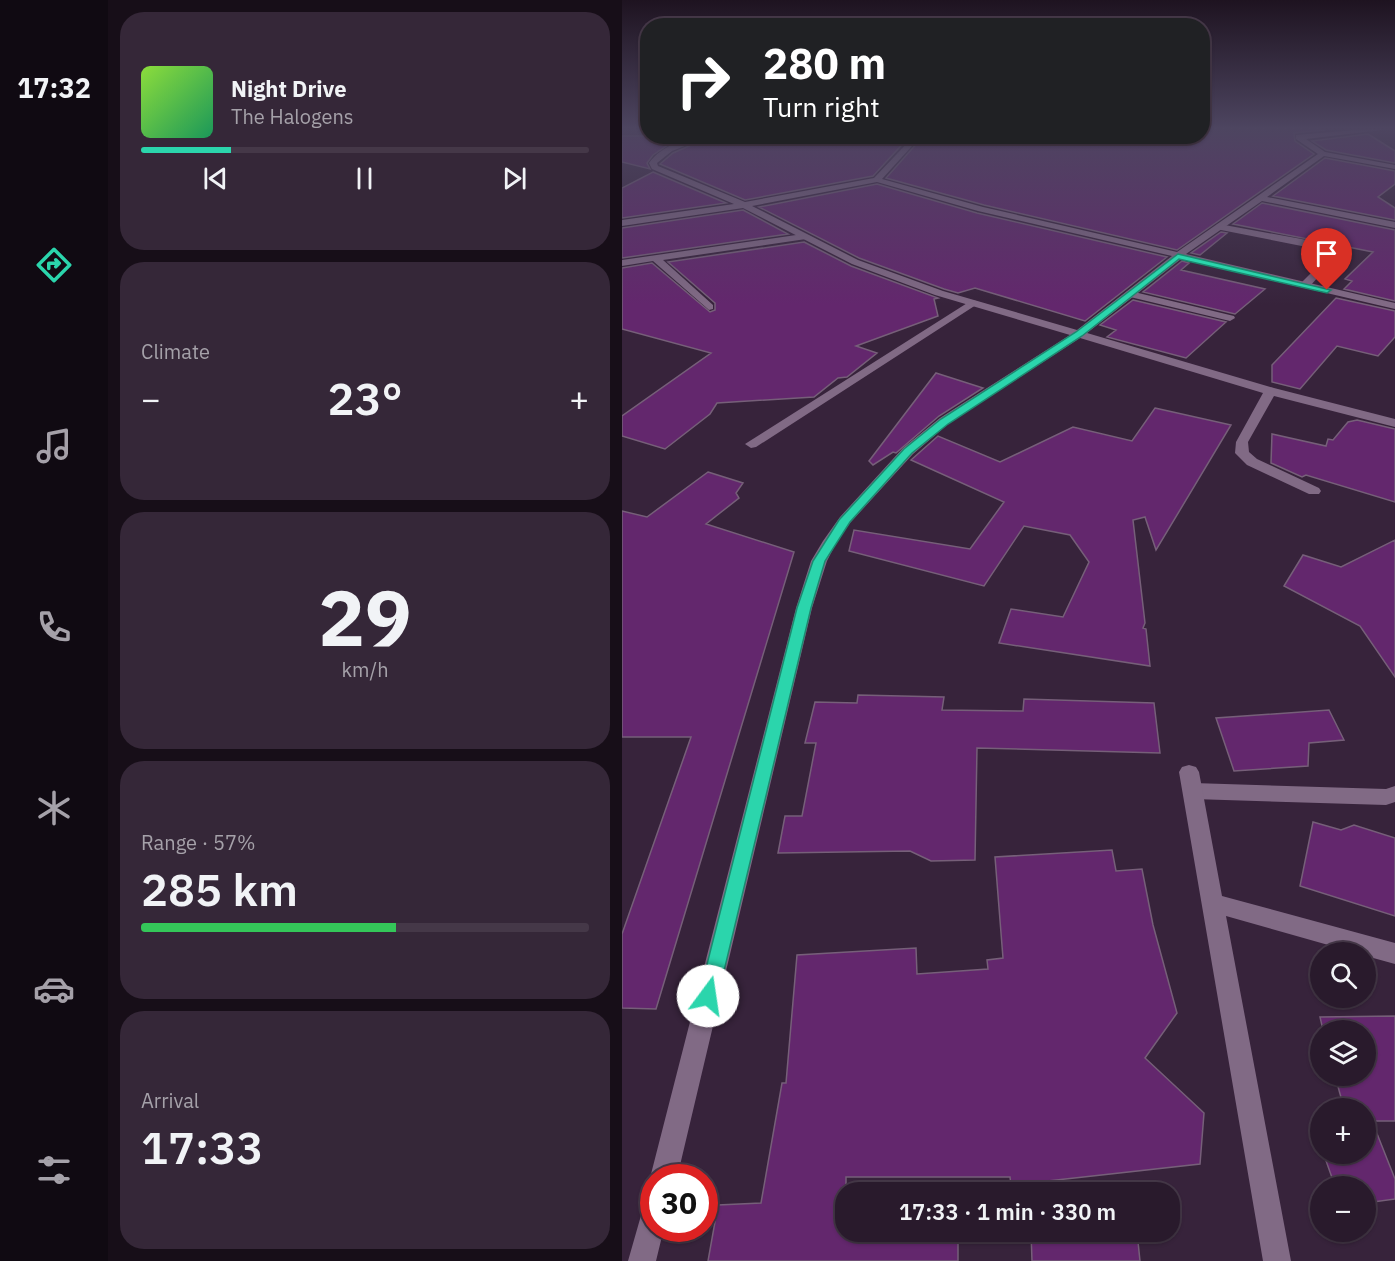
<!DOCTYPE html>
<meta charset="utf-8">
<style>
body{margin:0;font-family:"IBM Plex Sans",sans-serif;background:#352738;color:#f1f3f6;height:100vh;display:flex;flex-direction:column;font-size:22px;white-space:nowrap}
*{box-sizing:border-box;margin:0}
p{font-size:20px;color:#a5a1a9}
.icon{flex:none;width:33px;height:33px;fill:none;stroke:currentColor;stroke-width:2;stroke-linecap:round;stroke-linejoin:round}
.map{position:relative;flex:1;overflow:hidden}
.drawer{display:flex;flex-direction:column;gap:12px;padding:12px;background:#170e18;width:514px}
.drawer>*{flex:none}
.banner{position:absolute;left:18px;top:18px;width:570px;height:126px;border-radius:24px;box-shadow:0 2px 4px #0004,0 0 0 2px #453848;background:#202124;color:#fff;overflow:hidden}
.controls{position:absolute;left:688px;top:942px;display:grid;gap:12px}
.controls a{display:grid;place-items:center;width:66px;height:66px;border-radius:50%;background:#291a2c;box-shadow:0 2px 4px #0004,0 0 0 2px #453848;font-size:30px}
.speed{position:absolute;left:18px;top:1164px;display:flex;gap:12px;font-size:30px;font-weight:700;text-align:center}
.speed>*{display:grid;place-content:center;width:78px;height:78px;border-radius:50%;background:#291a2c;box-shadow:0 2px 4px #0004,0 0 0 2px #453848;line-height:1}
.speed .limit{border:9px solid #d22;background:#fff;color:#111}
.pin{position:absolute;display:grid;place-items:center;width:51px;height:51px;color:#fff;margin:-62px -26px;border-radius:50% 50% 50% 0;rotate:-45deg;box-shadow:0 0 6px #0007}
.pin .icon{rotate:45deg}
.me{position:absolute;width:66px;margin:-33px;rotate:14deg;stroke-linejoin:round;filter:drop-shadow(0 0 4px #0008)}
.turn{display:flex;align-items:center;gap:21px;height:126px;padding:0 24px;font-size:27px}
.turn .icon{width:78px;height:78px;stroke-width:2.5}
.turn b{display:block;font-size:42px;line-height:51px}
.big{font-size:45px;font-weight:600;line-height:1.1}
.drawer .tile{flex:1;display:flex;flex-direction:column;justify-content:center;gap:9px;min-width:0;padding:0 21px;border-radius:24px;background:#352738}
.drawer .dial{align-items:center;gap:0}
.dial b{font-size:78px;line-height:1}
.song{display:flex;align-items:center;gap:18px}
.cover{width:72px;height:72px;border-radius:9px;background:linear-gradient(135deg,hsl(90 70% 55%),hsl(150 70% 35%))}
.played{height:6px;border-radius:3px;background:linear-gradient(90deg,#2bd5ac 20%,#453848 20%)}
.keys{display:flex;justify-content:space-around;direction:ltr}
.heat{display:flex;justify-content:space-between;align-items:center;font-size:33px;direction:ltr}
.charge{height:9px;border-radius:4px;background:linear-gradient(90deg,#34c759 57%,#453848 0)}
.trip{position:absolute;left:213px;top:1182px;width:345px;height:60px;border-radius:24px;background:#291a2c;box-shadow:0 2px 4px #0004,0 0 0 2px #453848;font-weight:600;line-height:60px;text-align:center}
main{display:flex;flex:1;min-height:0}
.tabs{display:flex;flex-direction:column;width:108px;justify-content:space-around;align-items:center;background:#100a12;color:#a5a1a9}
.tabs .icon{width:42px;height:42px}
.tabs .current{color:#2bd5ac}
.tabs b{font-size:27px;color:#f1f3f6}
.map>svg:first-child{display:block}
.building{fill:#63276d;stroke:#765f79;stroke-width:1.5}
.lines{fill:none;stroke-linecap:round;stroke-linejoin:round}
.service{fill:#816a85;fill-rule:evenodd}
.minor{fill:#816a85;fill-rule:evenodd}
.route{fill:#2bd5ac;stroke:#1c8a70;stroke-width:1.5}
</style>
<main>
<nav class="tabs">
<b>17:32</b>
<svg class="icon current" aria-label="directions" viewBox="0 0 24 24"><path d="M12 3l9 9-9 9-9-9zM9 14v-3h6M13 9l2 2-2 2"/></svg>
<svg class="icon" aria-label="music" viewBox="0 0 24 24"><path d="M9 18V5l10-2v13"/><circle cx="6" cy="18" r="3"/><circle cx="16" cy="16" r="3"/></svg>
<svg class="icon" aria-label="phone" viewBox="0 0 24 24"><path d="M5 4h4l2 5-3 2q2 4 5 5l2-3 5 2v4C11 20 4 13 5 4z"/></svg>
<svg class="icon" aria-label="climate" viewBox="0 0 24 24"><path d="M12 3v18M4 7l16 10M4 17L20 7"/></svg>
<svg class="icon" aria-label="car" viewBox="0 0 24 24"><path d="M5 17H2v-5l4-1 3-4h7l3 4 3 1v5h-3M9 17h6M6 11h13"/><circle cx="7" cy="17" r="2"/><circle cx="17" cy="17" r="2"/></svg>
<svg class="icon" aria-label="filters" viewBox="0 0 24 24"><path d="M4 7h16M4 17h16"/><circle cx="9" cy="7" r="2"/><circle cx="15" cy="17" r="2"/></svg>
</nav>
<section class="drawer">
<div class="tile">
<div class="song"><i class="cover"></i><div><b>Night Drive</b><p>The Halogens</p></div></div>
<div class="played"></div>
<div class="keys"><svg class="icon" aria-label="previous" viewBox="0 0 24 24"><path d="M18 5L8 12l10 7zM5 5v14"/></svg><svg class="icon" aria-label="pause" viewBox="0 0 24 24"><path d="M8 5v14M16 5v14"/></svg><svg class="icon" aria-label="next" viewBox="0 0 24 24"><path d="M6 5l10 7-10 7zM19 5v14"/></svg></div>
</div>
<div class="tile"><p>Climate</p>
<div class="heat"><a>−</a><b class="big">23°</b><a>+</a></div>
</div>
<div class="tile dial"><b>29</b><p>km/h</p></div>
<div class="tile"><p>Range · 57%</p><b class="big">285 km</b><div class="charge"></div></div>
<div class="tile"><p>Arrival</p><b class="big">17:33</b></div>
</section>
<div class="map">
<svg width="773" height="1261" viewBox="0 0 773 1261">
<rect width="100%" height="100%" fill="#37233b"/>
<path class="building" d="M580 129H699L701 130 672 133 673 141 692 154 555 250 362 205 264 178 297 141 394 143 476 139 475 136H580Z
M746 134 773 151V163L704 150 690 141Z
M0 136H67L46 145 31 155 25 163 28 169 0 162Z
M90 136 230 141 231 136H288L251 176 123 200 38 164 51 153Z
M703 158 773 171V184L756 197 773 208V220L651 196Z
M31 172 104 203 0 218V188Z
M255 184 355 213 545 257 463 321 353 288 336 293 322 289 237 258 137 207Z
M640 203 773 230V301L722 289 730 281 723 279 751 252 611 224Z
M121 210 166 234 0 258V228Z
M599 232 605 233 578 255 569 253Z
M182 242 229 266 316 298 312 299 316 316 234 346 255 353 225 377 216 378 192 397 95 403 88 414 43 449 0 436V416L89 353 0 329V268L30 263 88 312 93 310V303L46 262Z
M560 261 567 263 559 270 643 289 613 314 521 292Z
M714 298 773 311V337L756 356 715 346 678 389 650 382V365Z
M511 300 604 322 564 358 485 337 494 330 478 325Z
M314 373 361 388 317 416 274 453 271 452 251 465 247 461Z
M533 408 609 425 534 550 523 517 511 520 523 623 521 628 524 629 528 666 377 643 389 609 441 617 467 562 448 535 402 526 362 586 227 551 232 530 348 549 382 502 289 460 316 436 378 462 451 427 510 441Z
M735 420 773 429V502L684 475 680 477 649 463 650 434 704 446 706 439 711 440 726 422Z
M86 472 121 483 114 493 117 498 84 524 172 552 34 1009 0 1008V934L69 737H0V511L25 517Z
M773 540V677L738 626 662 586 681 555 719 567Z
M236 695 322 697 320 710 401 711 402 699 532 703 538 753 355 748 353 860 309 861 288 851 156 853 163 816H180L194 743H183L193 702 235 703Z
M707 710 722 740 687 743 686 766 612 771 594 718Z
M691 822 719 830 732 825 773 838V916L678 886Z
M490 850 494 871 520 869 531 925 555 1013 523 1058 582 1113 578 1164 389 1185 388 1177H224V1232H336V1261H86L96 1205 139 1203 160 1083H164L175 955 294 948 295 974 366 969 365 960 381 958 373 857Z
M773 1016V1121H750L773 1179V1199L744 1203V1186H713L703 1158 744 1154V1108H722L713 1076H744V1030H701L698 1017Z
M409 1232H515L518 1261H410Z"/>
<g class="lines">
<path class="service" d="M457 136 394 141 296 139 292 137Z
M597 224 707 244 720 251 687 287H679V283L710 252 594 229V225Z
M181 234 185 237 184 239 41 260 91 305V309L87 310 31 261 0 266V260Z
M508 291 612 316 613 318 608 321 504 296V292Z
M350 300 354 301V305L134 447 129 448 123 444Z
M571 783 764 789 773 786V802L764 805 571 799 564 796 561 791 564 786Z"/>
<path class="minor" d="M746 129H768L684 139 703 152 773 165V169L702 156 645 197 773 222V228L640 201 564 254 773 303V309L559 259 465 333 652 388 773 419V427L652 396 626 442 627 452 635 459 697 488 699 491 697 494H687L625 465 613 453 614 442 641 393 458 338 326 424 291 454 228 523 215 541 205 561 190 608 55 1178H32L31 1188 28 1178 174 608 189 561 201 541 218 517 281 448 318 418 448 335 313 295 230 264 121 208 0 226V220L112 204 30 169 27 163C40 145 67 136 88 136L50 151 35 163 36 166 123 202 252 178 292 136H299L260 179 361 207 555 252 696 154 674 139V135ZM255 182 356 211 550 256 455 330 321 291 236 260 130 206Z
M567 765 574 767 577 772 600 896 773 943V964L744 956V952H731L604 916 669 1261H641L557 772 560 767Z
M32 1201V1228H42L34 1261H6L22 1205Z"/>
</g>
<linearGradient id="sky" x2="0" y2="1"><stop stop-color="#1e1320"/><stop offset="0.42" stop-color="#4d4560"/><stop offset="1" stop-color="#4d4560" stop-opacity="0"/></linearGradient>
<rect width="773" height="305" fill="url(#sky)"/>
<path class="route" d="M556 254 709 290 705 293 557 259 460 336 326 424 290 453 228 522 203 561 189 608 96 996 93 1002 86 1005 79 1002 77 996 175 608 191 561 217 520 282 449 319 419 454 332Z"/>
</svg>
<div class="controls">
<a><svg class="icon" aria-label="search" viewBox="0 0 24 24"><circle cx="10" cy="10" r="6"/><path d="M15 15l6 6"/></svg></a>
<a><svg class="icon" aria-label="layers" viewBox="0 0 24 24"><path d="M12 4l9 5-9 5-9-5zM3 14l9 5 9-5"/></svg></a>
<a>+</a>
<a>−</a>
</div>
<div class="speed"><div class="limit">30</div></div>
<div class="pin" style="left:705px;top:290px;background:#d93025"><svg class="icon" aria-label="arrive" viewBox="0 0 24 24"><path d="M6 21V4h12l-3 4 3 4H6"/></svg></div>
<svg class="me" style="left:86px;top:996px" viewBox="-20 -20 40 40"><circle r="19" fill="#fff"/><path d="M0-13L10 11 0 6-10 11z" fill="#2bd5ac"/></svg>
<div class="trip">17:33 · 1 min · 330 m</div>
<div class="banner">
<div class="turn"><svg class="icon" aria-label="right" viewBox="0 0 24 24"><path d="M7 20v-9h11M14 6l5 5-5 5"/></svg><div><b>280 m</b>Turn right</div></div>
</div>
</div>
</main>
